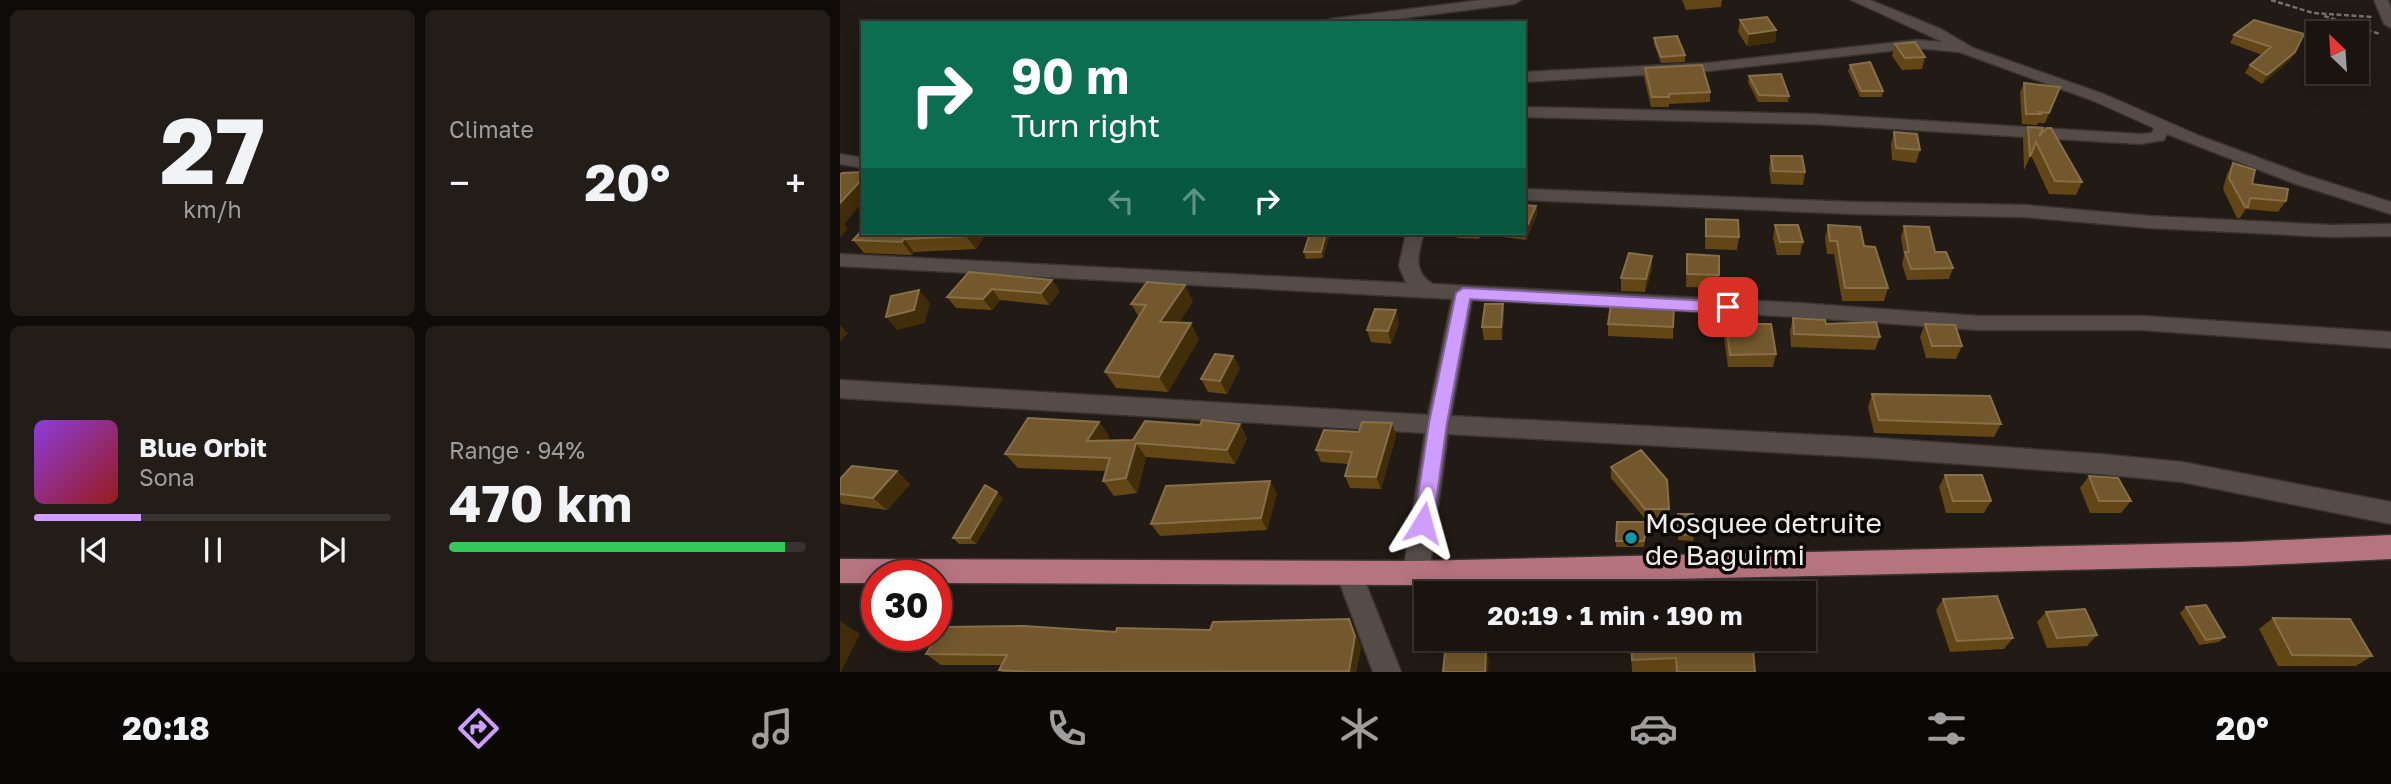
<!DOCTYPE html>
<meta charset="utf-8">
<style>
body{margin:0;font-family:"Golos Text",sans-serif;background:#221d19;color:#f1f3f6;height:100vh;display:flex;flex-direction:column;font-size:26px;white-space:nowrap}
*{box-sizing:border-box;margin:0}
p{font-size:23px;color:#9f9e9f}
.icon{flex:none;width:38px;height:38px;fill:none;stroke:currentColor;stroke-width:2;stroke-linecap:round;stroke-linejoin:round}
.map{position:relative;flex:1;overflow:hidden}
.panel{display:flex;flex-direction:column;gap:10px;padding:10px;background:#0e0b09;width:840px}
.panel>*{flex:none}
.hud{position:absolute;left:21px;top:21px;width:665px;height:214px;border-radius:0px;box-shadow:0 4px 18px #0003,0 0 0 2px #373330;background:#0b6e4f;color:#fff;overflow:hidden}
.needle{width:46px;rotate:335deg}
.buttons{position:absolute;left:1466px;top:21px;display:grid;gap:14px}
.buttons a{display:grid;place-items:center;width:63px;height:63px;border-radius:0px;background:#191410;box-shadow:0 4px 18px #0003,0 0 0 2px #373330;font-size:35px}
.speed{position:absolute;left:21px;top:560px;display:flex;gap:14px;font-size:35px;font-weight:700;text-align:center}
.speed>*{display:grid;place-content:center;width:91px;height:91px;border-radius:50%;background:#191410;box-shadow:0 4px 18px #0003,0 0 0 2px #373330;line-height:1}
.speed .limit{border:10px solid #d22;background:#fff;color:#111}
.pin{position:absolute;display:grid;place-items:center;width:60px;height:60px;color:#fff;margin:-30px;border-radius:14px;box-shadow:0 4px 10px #0006}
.me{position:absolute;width:77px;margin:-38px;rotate:8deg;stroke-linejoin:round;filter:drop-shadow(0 0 5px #0008)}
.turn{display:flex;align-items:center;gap:24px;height:147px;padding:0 35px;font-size:32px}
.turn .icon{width:91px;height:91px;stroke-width:2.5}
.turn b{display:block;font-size:49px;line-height:60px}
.lanes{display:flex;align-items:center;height:66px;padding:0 35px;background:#0003;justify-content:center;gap:35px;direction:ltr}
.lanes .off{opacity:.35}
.big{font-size:52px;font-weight:700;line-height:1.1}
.panel .widget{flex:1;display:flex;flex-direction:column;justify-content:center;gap:10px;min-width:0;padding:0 24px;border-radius:10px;background:#221d19}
.panel .dial{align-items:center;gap:0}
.dial b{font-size:91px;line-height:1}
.song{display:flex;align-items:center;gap:21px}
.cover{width:84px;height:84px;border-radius:10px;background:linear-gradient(135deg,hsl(270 70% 55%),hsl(0 70% 35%))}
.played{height:7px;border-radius:4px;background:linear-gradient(90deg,#cf9dff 30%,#373330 30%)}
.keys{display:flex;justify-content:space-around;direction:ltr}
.heat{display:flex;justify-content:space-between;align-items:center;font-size:38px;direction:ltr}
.charge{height:10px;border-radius:5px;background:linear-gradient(90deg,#34c759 94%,#373330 0)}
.panel .tiles{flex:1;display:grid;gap:10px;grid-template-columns:repeat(2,1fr)}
.trip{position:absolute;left:574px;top:581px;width:402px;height:70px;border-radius:0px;background:#191410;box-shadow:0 4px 18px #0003,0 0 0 2px #373330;font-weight:700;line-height:70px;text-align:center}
.tabs{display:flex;height:112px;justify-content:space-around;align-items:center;background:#0a0806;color:#9f9e9f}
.tabs .icon{width:49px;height:49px}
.tabs .selected{color:#cf9dff}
.tabs b{font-size:32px;color:#f1f3f6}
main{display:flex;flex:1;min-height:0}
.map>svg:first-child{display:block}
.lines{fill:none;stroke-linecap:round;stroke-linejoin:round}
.minor-casing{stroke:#393331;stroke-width:3}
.major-casing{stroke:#393331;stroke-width:3}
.path{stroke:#78716d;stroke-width:2.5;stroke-dasharray:5 2.5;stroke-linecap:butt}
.minor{fill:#554c47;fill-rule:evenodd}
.major{fill:#b5747e;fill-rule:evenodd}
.wall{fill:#634615}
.shaded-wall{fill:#422d0b}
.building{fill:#72582c;stroke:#866f49;stroke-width:2}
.route{fill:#cf9dff;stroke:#8766a6;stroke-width:2}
.culture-dot{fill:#0f9aa8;stroke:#080604;stroke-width:2.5}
.labels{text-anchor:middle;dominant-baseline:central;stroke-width:7;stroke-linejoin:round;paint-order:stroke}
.near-poi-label{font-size:28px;fill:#f2ece9;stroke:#080604;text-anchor:start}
</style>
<main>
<section class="panel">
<div class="tiles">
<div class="widget dial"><b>27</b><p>km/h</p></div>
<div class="widget"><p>Climate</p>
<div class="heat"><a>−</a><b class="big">20°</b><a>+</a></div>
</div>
<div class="widget">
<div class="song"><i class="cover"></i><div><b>Blue Orbit</b><p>Sona</p></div></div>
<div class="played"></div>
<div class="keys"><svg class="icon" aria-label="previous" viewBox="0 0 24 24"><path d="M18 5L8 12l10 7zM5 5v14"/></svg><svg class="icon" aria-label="pause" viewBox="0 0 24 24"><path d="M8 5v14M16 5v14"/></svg><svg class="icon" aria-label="next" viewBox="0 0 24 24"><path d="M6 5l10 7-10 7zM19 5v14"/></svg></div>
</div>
<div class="widget"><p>Range · 94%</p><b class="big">470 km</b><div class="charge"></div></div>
</div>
</section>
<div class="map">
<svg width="1551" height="672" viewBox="0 0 1551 672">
<rect width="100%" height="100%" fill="#211a15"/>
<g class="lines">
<g class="minor-casing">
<path id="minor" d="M642 0H681L674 4 525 23H483L490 19Z
M1011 0H1030L1101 29 1133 48 1266 95 1360 136 1465 175 1551 202V214L1453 183 1327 134 1324 140 1300 144 973 124 684 117V107L973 114 1300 134 1312 133 1314 128 1254 101 1119 52 1077 48 868 71 684 82V72L868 63 1077 40 1103 42Z
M1534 0H1548L1551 8V28L1544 24Z
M0 154 23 158V168L0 164Z
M684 189 1015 202 1184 205 1310 216 1491 225 1551 224V236L1491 237 1310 228 1184 217 1015 214 684 200Z
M566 233H584C578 253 572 272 593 284L959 303 1138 316H1302L1551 332V348L1302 330H1138L959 317 632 300 611 416 1036 438 1260 454 1342 462 1551 502V524L1342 482 1260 474 1036 458 608 434 589 573 585 582 576 585 567 582 563 573 585 433 0 398V380L588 415 612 299 0 266V254L566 283 559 266Z
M509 561 518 564 561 672H533L496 573 500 564Z"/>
</g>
<g class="major-casing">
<path id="major" d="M1551 535V559L1401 566 576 585 96 583V576H37V583H0V559L576 561 1401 542Z"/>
</g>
<path class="path" d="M1431 0 1473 13 1532 17
M1484 16 1540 34"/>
<use href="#minor" class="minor"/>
<use href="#major" class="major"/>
</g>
<path class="wall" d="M842 0H882L881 7 846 10Z
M900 20 936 30 935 42 907 46 898 32Z
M1394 35 1455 52 1450 60 1422 84 1405 73 1410 65 1422 55 1390 43Z
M814 38 845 55V62L821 63 814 44Z
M1055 44 1085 57 1082 69 1062 70 1052 56Z
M1010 65 1043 91 1042 97H1020L1008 71Z
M805 68 870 92V102L829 104V107H811L804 77Z
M909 76 949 96 948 102H918L908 82Z
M1184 83 1220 87 1205 123H1198L1197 125 1182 124 1180 93Z
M1188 127 1199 136 1242 182 1236 195 1209 194 1191 155 1184 170 1183 139Z
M1054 132 1080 150 1076 163 1052 160 1051 144Z
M931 156 965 172 963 185 931 184 929 168Z
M1393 163 1412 184 1446 201 1438 212 1406 209 1400 218H1397L1383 189 1387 174Z
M684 205 696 206 697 215 686 240 641 234 639 239 617 238 616 233H684Z
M866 219 899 237 897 250 865 249Z
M935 225 963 242 960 255H937L933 238Z
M988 225 1024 246 1048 288 1044 301H1002L994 254H987L985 238Z
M1064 226 1113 268 1109 279 1067 280 1062 264 1064 256 1061 237Z
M146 233 136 249 74 252 72 255 24 253 13 240Z
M489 237 483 258 466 259 464 252Z
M847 254 879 275 878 288 846 287Z
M812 256V269L805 292 781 291V278Z
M129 272 220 291 209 305 160 300 152 310 116 308 107 297Z
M801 299V304L834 306 833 339 768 336V324Z
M353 301 339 323 359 339 328 392 276 388 265 372 299 317 291 304Z
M663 304 664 316 662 340H644L642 327Z
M953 318 986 324 1040 337 1035 350 951 347 950 331Z
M559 323 551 344 531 342 527 330Z
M886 324 936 354 933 367H888L884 337Z
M1085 324 1122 346 1116 359 1086 358 1080 337Z
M393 356 400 368 387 394 368 392 361 379Z
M1032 394 1161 424 1154 437 1034 433 1028 407Z
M259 422 269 436 267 441 293 440 360 425 400 424 407 438 395 464 306 457 297 493 274 496 263 481 266 471 178 468 165 454Z
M552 423 556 435 541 489 510 488 505 476 508 464 481 462 476 450 519 432Z
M771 467 829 509 828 519H805L771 478Z
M1105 475 1151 501 1144 513H1106L1099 487Z
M1249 476 1291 501 1281 513H1250L1240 488Z
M0 479 70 484 47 510 2 504 0 502Z
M437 493 427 530 320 536 311 524Z
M163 498 136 544H119L113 538Z
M838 514 854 535 853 541 838 540Z
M777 522H807L804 547H776Z
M1103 599 1173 638 1164 649 1110 652 1096 610Z
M1346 607 1385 637 1379 642 1359 645 1340 613Z
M1206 612 1257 635 1247 646 1207 648 1197 622Z
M1433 618 1532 656 1516 666H1438L1419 629Z
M509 619 521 646 516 672H162L159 670 161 665H101L86 654 276 632 370 630Z
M790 639H912L915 672H792Z"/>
<path class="shaded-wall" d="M936 30 935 42 907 46 909 34Z
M1455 52 1450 60 1422 84 1427 75Z
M685 78 686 90 684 104V84Z
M23 178V202L4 224 8 229 0 238V203Z
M696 206 697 215 686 240 685 231Z
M129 233H146L136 249 126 236Z
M486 233H487L489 237 483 258 481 252Z
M64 239 74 252 72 255 62 242Z
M812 256V269L805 292 806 279Z
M212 280 220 291 209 305 201 293Z
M345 285 353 301 329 339 320 322Z
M152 289 160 300 152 310 143 299Z
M79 290 90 303 85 323 57 330 46 317Z
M663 304 664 316 662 340 661 327Z
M556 310 559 323 551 344 548 331Z
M351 323 359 339 328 392 319 377Z
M0 325 8 333 0 342Z
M393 356 400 368 387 394 380 381Z
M259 422 269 436 258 456 247 441Z
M552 423 556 435 541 489 536 477Z
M400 424 407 438 395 464 387 450Z
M296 443 306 457 297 493 286 478Z
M57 471 70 484 47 510 33 498Z
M430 481 437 493 427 530 421 518Z
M157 492 163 498 136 544 130 538Z
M509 619 521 646 516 672 509 671Z
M0 621 20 634 1 672H0Z
M646 650 649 660 648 672H645Z"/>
<path class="building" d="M927 17 936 30 909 34 900 20Z
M1414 20 1464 34 1455 52 1427 75 1410 65 1431 47 1394 35Z
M837 36 845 55 821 57 814 38Z
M1075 42 1085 57 1065 58 1055 44Z
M1030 62 1043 91H1021L1010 65Z
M862 65 870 92 829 94V97H812L805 68Z
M941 74 949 96 919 95 909 76Z
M1184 83 1220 87 1209 113 1199 112 1201 114H1186Z
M1188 127 1203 128 1199 136 1207 128H1211L1242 182 1215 181 1196 142 1190 157Z
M1054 132 1077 134 1080 150 1056 148Z
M931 156H962L965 172 933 171Z
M1393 163 1415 170 1412 184 1448 189 1446 201 1410 198 1408 207H1405L1389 178Z
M23 172V178L0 203V175L2 173Z
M684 205 696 206 685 231H684Z
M866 219 898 220 899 237 866 236Z
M935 225H958L963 242H940Z
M988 225 1020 227 1024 246 1035 247 1048 288H1005L997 241H990Z
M1064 226 1089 227 1095 252H1106L1113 268 1071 269 1065 252H1069Z
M23 229V233H129L126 236 64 239 62 242 13 240Z
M470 233H486L481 252H464Z
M789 253 812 256 806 279 781 278Z
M847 254 879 256V275L847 274Z
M129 272 212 280 201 293 152 289 143 299 107 297Z
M307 282 345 285 320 322 351 323 319 377 265 372 306 305 291 304Z
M79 290 74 310 46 317 51 296Z
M772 298 801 299 800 304 834 306 833 327 768 324Z
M645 304H663L661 327H642Z
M535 309 556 310 548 331 527 330Z
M953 318 985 320 986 324 1036 322 1040 337 954 334Z
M886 324H931L936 354 890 355Z
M1085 324 1115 325 1122 346H1092Z
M375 354 393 356 380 381 361 379Z
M1032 394 1150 396 1161 424 1039 420Z
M188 418 259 422 247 441 293 440 305 421 360 425 362 420 400 424 387 450 296 443 286 478 263 481 270 458 165 454Z
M522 422 552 423 536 477 505 476 512 452 476 450 484 430 519 432Z
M801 450 827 480 829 509H805L771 467Z
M12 466 57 471 33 498 0 494V479Z
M1105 475H1142L1151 501H1113Z
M1249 476 1278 478 1291 501H1259Z
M430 481 421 518 311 524 326 486Z
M145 485 157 492 130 538H113Z
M838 514H853L854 535 838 534Z
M777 522H807L804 541H776Z
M1157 596 1173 638 1117 641 1103 599Z
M1366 605 1385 637 1366 640 1346 607Z
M1245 609 1257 635 1217 638 1206 612Z
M1433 618 1510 619 1532 656 1452 655Z
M509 619 515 636 509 671 190 672 159 670 167 655 86 654 102 627 184 626 276 632 277 628 370 630 373 622Z
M791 639H912L915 672H837L836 658 792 660Z
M646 650 645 672H603L605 652Z"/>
<path class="route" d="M623 288 888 302 896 307 888 313 630 299 607 423 593 523 590 529 583 532 576 529 574 523 589 423 616 293Z"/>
<circle class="culture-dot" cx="791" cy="538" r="7"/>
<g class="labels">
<g class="near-poi-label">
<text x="805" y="522">Mosquee detruite<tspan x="805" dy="32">de Baguirmi</tspan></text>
</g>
</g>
</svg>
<div class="buttons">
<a><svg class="needle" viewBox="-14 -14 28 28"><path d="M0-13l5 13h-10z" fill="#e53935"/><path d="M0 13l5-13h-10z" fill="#9f9e9f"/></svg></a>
</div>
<div class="speed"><div class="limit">30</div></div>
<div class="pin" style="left:888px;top:307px;background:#d93025"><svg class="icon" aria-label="arrive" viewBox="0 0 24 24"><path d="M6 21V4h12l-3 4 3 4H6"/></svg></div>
<svg class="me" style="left:583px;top:523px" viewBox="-20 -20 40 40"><path d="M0-17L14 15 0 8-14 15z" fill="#cf9dff" stroke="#fff" stroke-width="4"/></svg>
<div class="trip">20:19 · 1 min · 190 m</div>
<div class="hud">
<div class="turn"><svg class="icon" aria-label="right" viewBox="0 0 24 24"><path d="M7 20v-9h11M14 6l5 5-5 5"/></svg><div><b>90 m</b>Turn right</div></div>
<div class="lanes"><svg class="icon off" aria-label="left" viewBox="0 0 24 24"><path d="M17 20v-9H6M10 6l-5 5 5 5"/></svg><svg class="icon off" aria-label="ahead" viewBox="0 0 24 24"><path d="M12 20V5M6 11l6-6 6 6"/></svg><svg class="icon" aria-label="right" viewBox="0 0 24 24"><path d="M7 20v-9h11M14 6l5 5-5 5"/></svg></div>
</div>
</div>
</main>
<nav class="tabs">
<b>20:18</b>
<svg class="icon selected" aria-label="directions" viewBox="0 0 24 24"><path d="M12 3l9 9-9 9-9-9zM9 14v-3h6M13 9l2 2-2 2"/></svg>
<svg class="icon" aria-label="music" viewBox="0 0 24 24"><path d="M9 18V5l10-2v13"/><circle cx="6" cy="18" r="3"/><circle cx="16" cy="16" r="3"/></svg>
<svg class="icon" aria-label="phone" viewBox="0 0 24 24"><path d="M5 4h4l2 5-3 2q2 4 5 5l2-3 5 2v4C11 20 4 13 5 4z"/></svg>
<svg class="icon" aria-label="climate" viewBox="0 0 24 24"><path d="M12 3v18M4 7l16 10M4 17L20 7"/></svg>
<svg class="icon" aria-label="car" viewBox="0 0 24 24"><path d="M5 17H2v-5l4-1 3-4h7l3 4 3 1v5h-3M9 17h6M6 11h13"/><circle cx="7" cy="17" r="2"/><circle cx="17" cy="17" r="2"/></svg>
<svg class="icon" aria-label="filters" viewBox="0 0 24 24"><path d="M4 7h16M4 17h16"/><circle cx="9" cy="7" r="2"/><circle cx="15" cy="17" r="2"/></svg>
<b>20°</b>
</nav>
